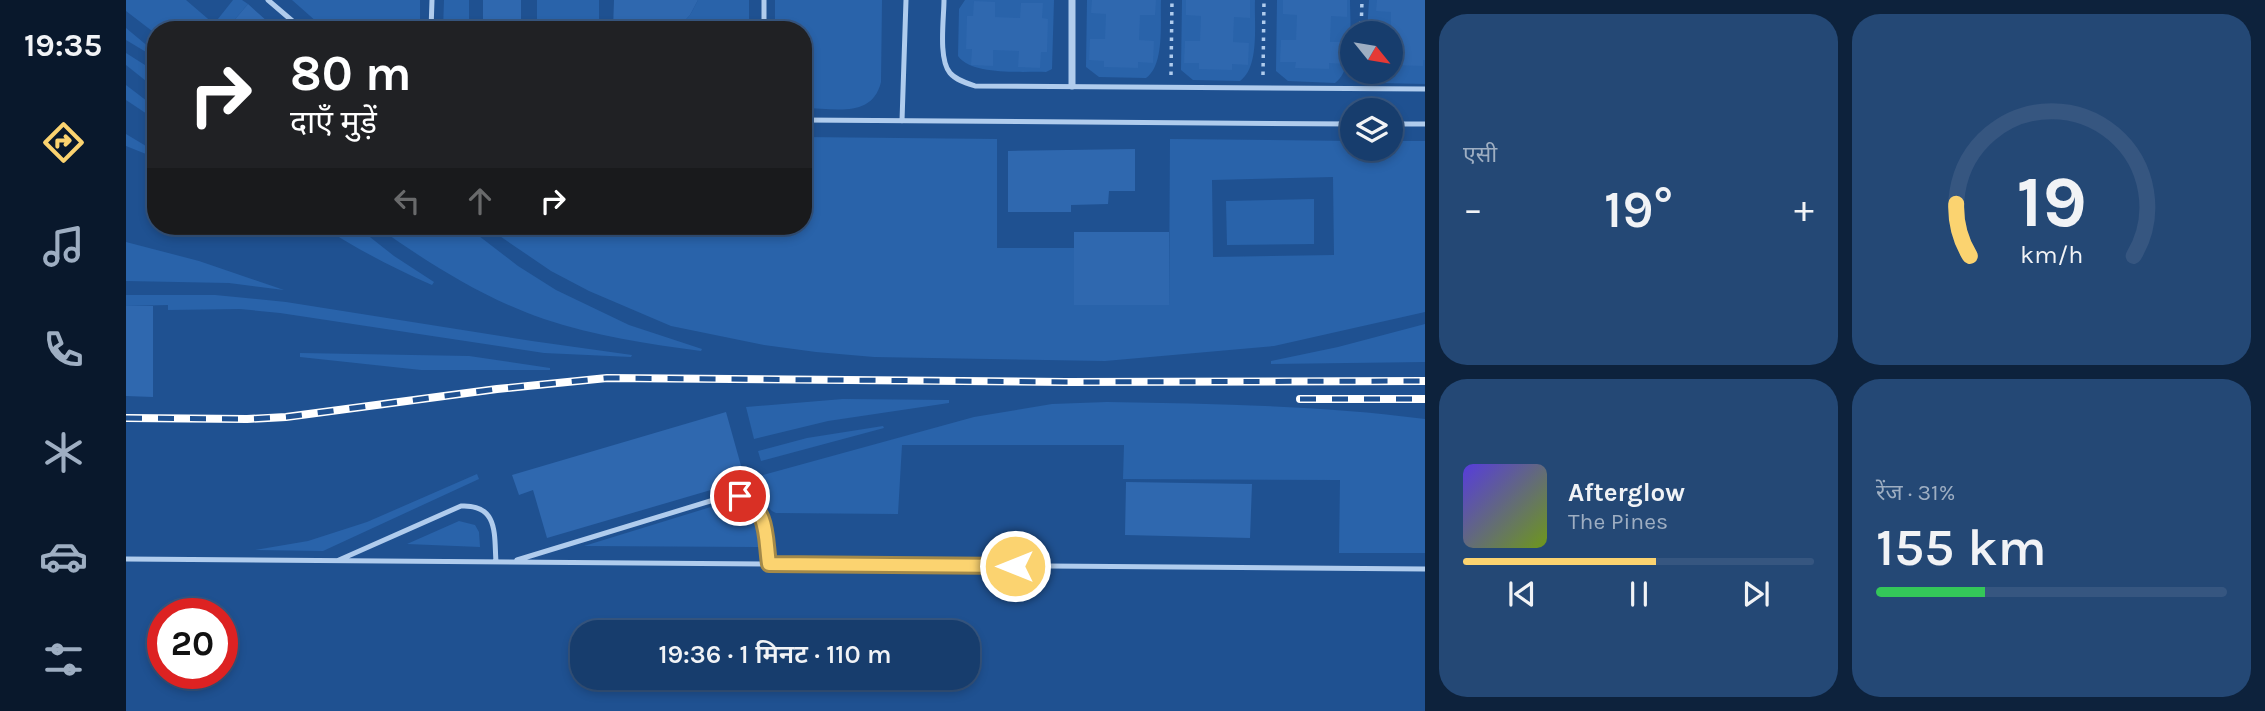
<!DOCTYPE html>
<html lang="hi">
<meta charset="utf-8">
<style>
body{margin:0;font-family:Karla,"Noto Sans Devanagari",sans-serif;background:#244875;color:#f1f3f6;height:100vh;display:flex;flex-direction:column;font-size:26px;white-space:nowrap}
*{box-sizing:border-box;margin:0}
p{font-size:23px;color:#9eaec2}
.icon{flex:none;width:38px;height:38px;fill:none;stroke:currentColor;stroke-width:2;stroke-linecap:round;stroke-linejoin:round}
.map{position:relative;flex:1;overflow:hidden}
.details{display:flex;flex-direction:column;gap:14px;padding:14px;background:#0d223c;width:840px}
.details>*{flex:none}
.top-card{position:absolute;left:21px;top:21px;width:665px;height:214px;border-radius:28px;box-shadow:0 4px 10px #0003,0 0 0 2px #365680;background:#202124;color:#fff;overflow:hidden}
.needle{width:46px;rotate:120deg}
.buttons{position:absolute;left:1214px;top:21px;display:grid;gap:14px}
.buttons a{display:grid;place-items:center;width:63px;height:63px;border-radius:50%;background:#173d6d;box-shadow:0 4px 10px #0003,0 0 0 2px #365680;font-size:35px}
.speed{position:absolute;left:21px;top:598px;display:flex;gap:14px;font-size:35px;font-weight:700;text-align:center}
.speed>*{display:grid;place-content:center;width:91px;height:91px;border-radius:50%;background:#173d6d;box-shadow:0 4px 10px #0003,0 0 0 2px #365680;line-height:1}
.speed .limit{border:10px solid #d22;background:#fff;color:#111}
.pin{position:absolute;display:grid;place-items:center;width:60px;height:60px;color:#fff;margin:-30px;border:4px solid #fff;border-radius:50%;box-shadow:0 2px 7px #0007}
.me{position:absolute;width:77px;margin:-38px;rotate:270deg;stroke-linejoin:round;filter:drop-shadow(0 0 5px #0008)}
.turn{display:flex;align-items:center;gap:24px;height:147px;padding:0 28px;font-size:32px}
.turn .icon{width:91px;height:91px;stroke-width:2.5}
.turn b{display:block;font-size:49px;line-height:60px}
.lanes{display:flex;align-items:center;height:66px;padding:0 28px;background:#0003;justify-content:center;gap:35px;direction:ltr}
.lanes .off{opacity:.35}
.big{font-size:52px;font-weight:600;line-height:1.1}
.details .card{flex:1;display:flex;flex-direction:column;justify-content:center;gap:10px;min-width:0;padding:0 24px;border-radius:28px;background:#244875}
.details .dial{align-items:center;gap:0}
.dial svg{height:182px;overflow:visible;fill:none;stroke:#365680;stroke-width:7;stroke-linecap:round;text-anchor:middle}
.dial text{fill:#f1f3f6;stroke:none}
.song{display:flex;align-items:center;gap:21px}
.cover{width:84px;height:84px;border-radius:10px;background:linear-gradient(135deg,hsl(250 70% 55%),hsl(80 70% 35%))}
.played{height:7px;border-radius:4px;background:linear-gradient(90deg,#fbd370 55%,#365680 55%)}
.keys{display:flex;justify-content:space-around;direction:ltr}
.heat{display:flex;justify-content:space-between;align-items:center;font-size:38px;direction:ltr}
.charge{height:10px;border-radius:5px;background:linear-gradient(90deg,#34c759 31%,#365680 0)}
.details .tiles{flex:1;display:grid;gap:14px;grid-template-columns:repeat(2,1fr)}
.trip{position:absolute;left:444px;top:620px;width:410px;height:70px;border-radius:28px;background:#173d6d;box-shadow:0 4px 10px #0003,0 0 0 2px #365680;font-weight:600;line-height:70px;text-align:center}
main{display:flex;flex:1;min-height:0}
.dock{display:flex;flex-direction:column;width:126px;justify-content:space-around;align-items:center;background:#09182c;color:#9eaec2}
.dock .icon{width:49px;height:49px}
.dock .selected{color:#fbd370}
.dock b{font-size:32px;color:#f1f3f6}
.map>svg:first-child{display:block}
.green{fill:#2963aa;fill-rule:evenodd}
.building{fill:#2f68af}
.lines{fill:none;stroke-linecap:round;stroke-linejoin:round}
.path{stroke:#b0cced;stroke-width:3.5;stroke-dasharray:3.5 5;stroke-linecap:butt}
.service{stroke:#b0cced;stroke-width:5}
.minor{stroke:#b0cced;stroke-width:7}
.rail-casing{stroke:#fff;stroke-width:8}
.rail{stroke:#1f5191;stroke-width:5;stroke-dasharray:16;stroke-linecap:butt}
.route-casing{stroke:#a38949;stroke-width:18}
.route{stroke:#fbd370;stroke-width:12}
</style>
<main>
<nav class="dock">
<b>19:35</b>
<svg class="icon selected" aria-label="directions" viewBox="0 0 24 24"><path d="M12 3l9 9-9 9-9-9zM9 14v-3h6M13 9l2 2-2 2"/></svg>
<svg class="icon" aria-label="music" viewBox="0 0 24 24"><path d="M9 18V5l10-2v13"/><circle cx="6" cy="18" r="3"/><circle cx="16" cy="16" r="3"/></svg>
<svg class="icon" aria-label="phone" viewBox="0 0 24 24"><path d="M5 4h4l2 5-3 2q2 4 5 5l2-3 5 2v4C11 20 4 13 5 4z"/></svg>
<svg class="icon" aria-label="climate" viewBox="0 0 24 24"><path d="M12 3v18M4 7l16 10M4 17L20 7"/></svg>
<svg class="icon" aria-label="car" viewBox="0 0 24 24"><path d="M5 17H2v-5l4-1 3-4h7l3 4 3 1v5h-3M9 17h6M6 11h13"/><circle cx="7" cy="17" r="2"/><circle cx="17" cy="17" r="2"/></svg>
<svg class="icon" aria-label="filters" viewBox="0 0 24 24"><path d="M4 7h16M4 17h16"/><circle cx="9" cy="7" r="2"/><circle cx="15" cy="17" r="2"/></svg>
</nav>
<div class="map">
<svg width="1299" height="711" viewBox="0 0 1299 711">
<rect width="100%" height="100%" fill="#1f5191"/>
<path class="green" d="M0 0H60L88 24 107 0H116L122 4 100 30H30V34L0 11Z
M166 0H294V30H200Z
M318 0H343V30H317Z
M411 0H473V30H411Z
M572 0H623V30H550L564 15Z
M649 0H756L755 82C746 119 708 108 677 108V30H649Z
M839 0H928L926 69 920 72C897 71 846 76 832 56L833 9Z
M961 0H1035C1034 22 1039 65 1020 78L973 77 960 67Z
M1056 0H1129C1128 23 1134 67 1114 81L1067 80 1055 70Z
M1151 0H1224C1224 23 1229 68 1209 83L1162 81 1150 71Z
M1243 0H1299V84L1254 83 1241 73 1265 72V33H1241Z
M0 28 30 53V58L0 40Z
M0 53 30 72V89L0 65Z
M0 85 30 108V120L0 100Z
M0 134 30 152V158L0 146Z
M677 137 871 139V248H948L949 305H1043L1044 139 1227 141V149H1265V141H1299V312L1148 346 979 361 748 357 690 352 638 345 545 326 463 291 425 271 359 226H677ZM1207 177 1208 255 1087 257 1086 180Z
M1188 199V244L1101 245 1100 201Z
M195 226H230L268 256 308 282 306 285C267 268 231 249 195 226Z
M250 226H340L392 266 430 290 503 325 576 349 575 351C522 344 469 336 418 319 357 298 302 263 250 226Z
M0 242 73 261 158 290 103 283 0 281Z
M0 295H89L160 302 406 341 506 355 505 357 418 353 154 313 114 309 42 310V305L0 306Z
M1299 324V362L1145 364V361L1212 347Z
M174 353 343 356 424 368V370H295L174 357Z
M717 399 823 400V403L702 421 628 439 620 407Z
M981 402C1088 404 1193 405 1299 419V553H1213L1214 480 997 479 998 445H776L772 514 650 513C639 509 639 497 637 487L639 485 637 475 848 417 926 404Z
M757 426 758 428 635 461 632 451 681 438Z
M351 474 353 479 197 551 129 550 182 541 241 522Z
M601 502C630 503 631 524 633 547L458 546Z
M333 521 349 525 353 532 354 547 281 544Z"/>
<path class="building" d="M357 0H395V30H357Z
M488 0H572L564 15 550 30H487Z
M966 0H1030L1029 15H1014L1013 40 1028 41 1027 63 1012 62V68L978 67V61L963 60 964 39H979L980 14 965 13Z
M1060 0H1124V18L1108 17 1107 42 1123 43 1122 65 1106 64V70L1073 69V63H1058L1059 41H1074L1075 16 1060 15Z
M1157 0H1221V17L1205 16 1204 42H1219V64L1203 63V69L1169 68 1170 62H1154L1155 40H1170L1171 15 1157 14Z
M1251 0H1299V60H1297V66L1265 65V12L1250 11Z
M848 1 869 2V17L894 18 895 3H917L916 18 922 19 921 52H915L914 68 892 67 893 51 867 50V66L845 65 846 49H840L841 16H847Z
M122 4 151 30H100Z
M1009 149V191H983L982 204 945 205V212H882V151Z
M948 232H1043V305H948Z
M0 306H27V397L0 396Z
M600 412 619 480 421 538 407 490 393 495 386 475Z
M1000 482 1126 484 1124 538 999 535Z"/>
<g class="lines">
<path class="path" d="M1235 33 1236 0
M1045 75 1046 0
M1137 75 1138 0"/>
<path class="service" d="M142 0 177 30
M818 0C818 18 812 59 824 73 830 80 840 83 849 86L1299 89
M305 30 306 0
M638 30V0
M677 120 1227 124
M776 121 780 0
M1265 124H1299
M0 559 1299 569
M213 560 335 506C373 504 368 535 370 562
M391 560 604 495C641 498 640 536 643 564"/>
<path class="minor" d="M946 86V0"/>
<g class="rail-casing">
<path id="rail" d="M1174 399H1299
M0 418 121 419 160 417 371 389 481 378 940 382 1299 381"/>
</g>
<use href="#rail" class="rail"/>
</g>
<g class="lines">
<g class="route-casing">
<path id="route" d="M614 496C643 510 639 536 643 564L889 566"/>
</g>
<use href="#route" class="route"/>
</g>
</svg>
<div class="buttons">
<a><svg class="needle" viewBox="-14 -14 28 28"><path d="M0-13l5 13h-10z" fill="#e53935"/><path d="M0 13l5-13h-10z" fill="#9eaec2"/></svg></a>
<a><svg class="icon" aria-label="layers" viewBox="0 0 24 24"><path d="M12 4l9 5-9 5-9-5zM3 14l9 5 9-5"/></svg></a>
</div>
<div class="speed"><div class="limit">20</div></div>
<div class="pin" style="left:614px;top:496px;background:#d93025"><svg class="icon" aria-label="arrive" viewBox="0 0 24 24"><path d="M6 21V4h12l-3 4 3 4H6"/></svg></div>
<svg class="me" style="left:889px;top:566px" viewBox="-20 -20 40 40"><circle r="17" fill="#fbd370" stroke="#fff" stroke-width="3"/><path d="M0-11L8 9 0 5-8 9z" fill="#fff"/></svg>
<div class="trip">19:36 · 1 मिनट · 110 m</div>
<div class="top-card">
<div class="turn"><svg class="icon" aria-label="right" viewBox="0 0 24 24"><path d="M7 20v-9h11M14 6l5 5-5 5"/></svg><div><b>80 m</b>दाएँ मुड़ें</div></div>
<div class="lanes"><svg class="icon off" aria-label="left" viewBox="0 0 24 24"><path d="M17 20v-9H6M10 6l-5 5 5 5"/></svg><svg class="icon off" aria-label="ahead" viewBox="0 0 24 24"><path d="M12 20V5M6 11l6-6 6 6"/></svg><svg class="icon" aria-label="right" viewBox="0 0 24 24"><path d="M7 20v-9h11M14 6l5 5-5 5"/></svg></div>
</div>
</div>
<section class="details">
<div class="tiles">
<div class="card"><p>एसी</p>
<div class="heat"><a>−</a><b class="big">19°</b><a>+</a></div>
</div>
<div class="card dial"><svg viewBox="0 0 100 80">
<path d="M14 69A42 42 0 1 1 86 69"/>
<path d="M14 69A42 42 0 0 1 8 46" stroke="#fbd370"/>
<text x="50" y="56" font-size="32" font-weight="700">19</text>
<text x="50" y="72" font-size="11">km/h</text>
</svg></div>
<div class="card">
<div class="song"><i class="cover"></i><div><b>Afterglow</b><p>The Pines</p></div></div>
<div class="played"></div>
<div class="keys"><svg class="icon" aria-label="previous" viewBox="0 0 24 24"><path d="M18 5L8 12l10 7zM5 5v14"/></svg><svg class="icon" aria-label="pause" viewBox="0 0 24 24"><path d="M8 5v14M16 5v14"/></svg><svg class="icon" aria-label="next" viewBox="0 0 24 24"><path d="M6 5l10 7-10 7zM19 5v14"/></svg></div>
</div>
<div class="card"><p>रेंज · 31%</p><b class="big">155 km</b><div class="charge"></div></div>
</div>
</section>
</main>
